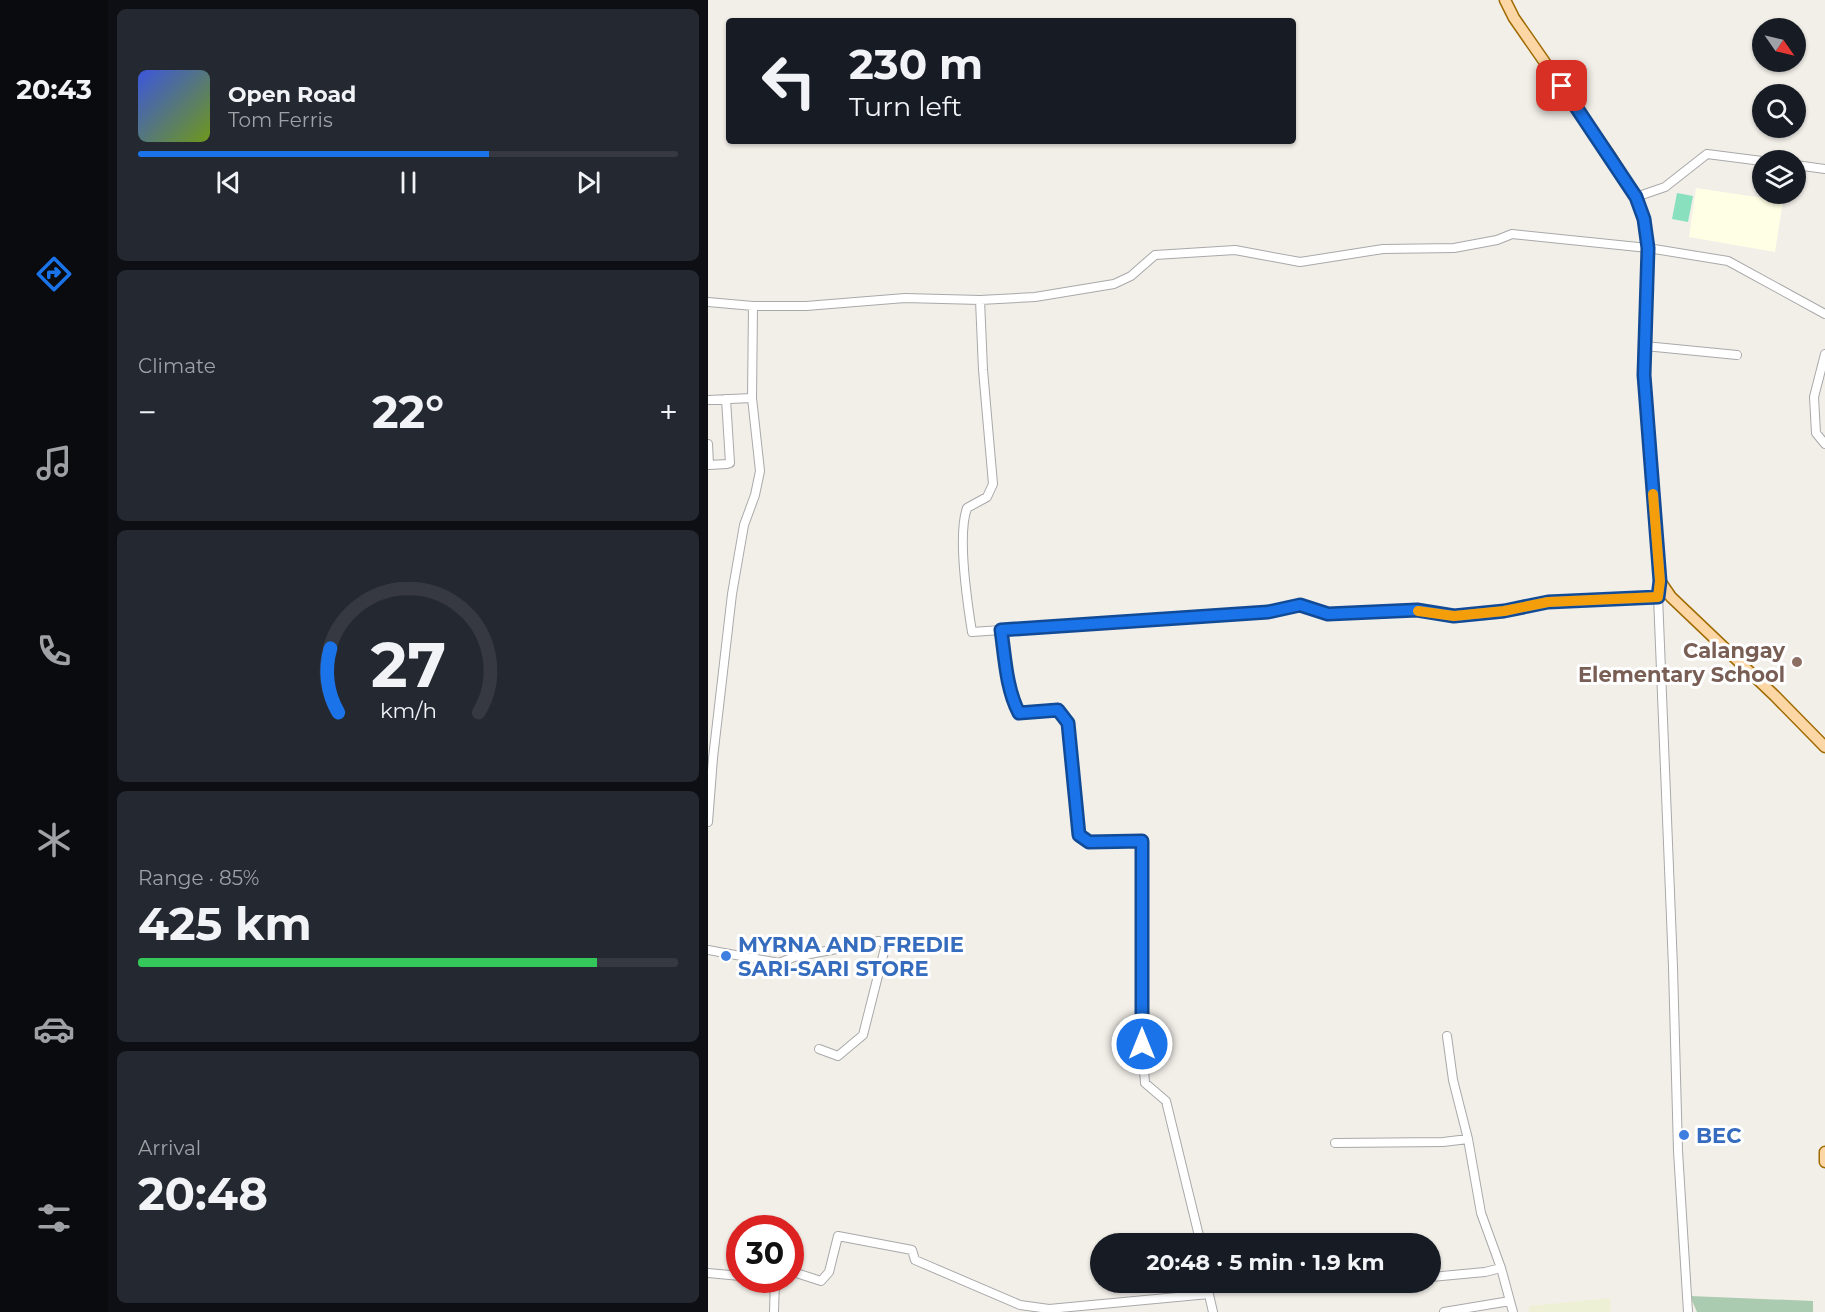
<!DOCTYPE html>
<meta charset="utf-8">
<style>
body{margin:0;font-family:Montserrat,sans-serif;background:#242831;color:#f1f3f6;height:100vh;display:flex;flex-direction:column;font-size:22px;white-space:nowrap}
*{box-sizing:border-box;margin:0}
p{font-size:20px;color:#9ea1a6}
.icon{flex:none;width:33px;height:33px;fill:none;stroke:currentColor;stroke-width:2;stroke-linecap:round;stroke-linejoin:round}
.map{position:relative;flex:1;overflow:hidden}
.drawer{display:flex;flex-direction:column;gap:9px;padding:9px;background:#0d0f14;width:600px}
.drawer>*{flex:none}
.guide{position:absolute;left:18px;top:18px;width:570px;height:126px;border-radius:6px;box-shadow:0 2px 4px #0004;background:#171b24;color:#f1f3f6;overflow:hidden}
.needle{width:39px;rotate:124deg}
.buttons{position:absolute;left:1044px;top:18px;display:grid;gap:12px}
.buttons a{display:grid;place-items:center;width:54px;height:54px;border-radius:50%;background:#171b24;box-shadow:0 2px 4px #0004;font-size:30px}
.speed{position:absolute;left:18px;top:1215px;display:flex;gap:12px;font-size:30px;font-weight:700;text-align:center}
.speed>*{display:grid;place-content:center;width:78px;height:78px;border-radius:50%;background:#171b24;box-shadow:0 2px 4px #0004;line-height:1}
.speed .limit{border:9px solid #d22;background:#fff;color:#111}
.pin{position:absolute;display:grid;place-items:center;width:51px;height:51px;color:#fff;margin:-26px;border-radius:12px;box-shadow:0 3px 9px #0006}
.me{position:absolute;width:66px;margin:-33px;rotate:0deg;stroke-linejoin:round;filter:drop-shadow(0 0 4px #0008)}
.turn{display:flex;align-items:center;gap:21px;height:126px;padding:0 24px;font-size:27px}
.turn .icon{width:78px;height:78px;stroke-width:2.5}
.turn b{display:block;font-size:42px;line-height:51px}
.big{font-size:45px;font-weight:700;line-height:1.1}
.drawer .card{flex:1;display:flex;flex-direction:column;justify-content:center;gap:9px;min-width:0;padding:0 21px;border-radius:9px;background:#242831}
.drawer .dial{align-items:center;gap:0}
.dial svg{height:156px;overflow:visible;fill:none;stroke:#363941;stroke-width:7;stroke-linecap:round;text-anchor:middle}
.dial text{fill:#f1f3f6;stroke:none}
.song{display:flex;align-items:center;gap:18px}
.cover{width:72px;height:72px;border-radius:9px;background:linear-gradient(135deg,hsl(230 70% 55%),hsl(80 70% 35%))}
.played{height:6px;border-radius:3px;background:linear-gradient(90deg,#1a73e8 65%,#363941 65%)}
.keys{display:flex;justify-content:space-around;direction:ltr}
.heat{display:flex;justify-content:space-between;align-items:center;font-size:33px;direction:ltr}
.charge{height:9px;border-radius:4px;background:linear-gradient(90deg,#34c759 85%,#363941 0)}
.trip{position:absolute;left:382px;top:1233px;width:351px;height:60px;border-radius:30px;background:#171b24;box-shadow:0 2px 4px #0004;font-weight:700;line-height:60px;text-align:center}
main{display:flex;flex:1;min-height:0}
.dock{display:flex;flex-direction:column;width:108px;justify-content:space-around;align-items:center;background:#090b0e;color:#9ea1a6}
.dock .icon{width:42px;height:42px}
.dock .current{color:#1a73e8}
.dock b{font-size:27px;color:#f1f3f6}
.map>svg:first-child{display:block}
.education{fill:#ffffe5}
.farmland{fill:#eef0d5}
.cemetery{fill:#aacbaf}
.pitch{fill:#88e0be}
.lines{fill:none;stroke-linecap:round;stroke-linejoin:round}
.minor-casing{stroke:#a9a9a9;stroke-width:10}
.major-casing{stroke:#a06b00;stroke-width:13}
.minor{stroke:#fff;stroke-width:8}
.major{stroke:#fcd6a4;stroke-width:10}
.route-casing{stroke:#114b97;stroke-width:15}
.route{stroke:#1a73e8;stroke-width:10}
.slow{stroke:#f59e0b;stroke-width:10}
.education-dot{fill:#8d6e63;stroke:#fff;stroke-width:2}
.shop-dot{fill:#3f7fe0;stroke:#fff;stroke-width:2}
.labels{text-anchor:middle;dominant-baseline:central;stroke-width:6;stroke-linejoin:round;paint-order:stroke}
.education-label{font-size:21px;font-weight:bold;fill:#785e54;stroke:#fff;text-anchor:end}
.shop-label{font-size:21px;font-weight:bold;fill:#366cbe;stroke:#fff;text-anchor:start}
</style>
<main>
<nav class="dock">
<b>20:43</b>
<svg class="icon current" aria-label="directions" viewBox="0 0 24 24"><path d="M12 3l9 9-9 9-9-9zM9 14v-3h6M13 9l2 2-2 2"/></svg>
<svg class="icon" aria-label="music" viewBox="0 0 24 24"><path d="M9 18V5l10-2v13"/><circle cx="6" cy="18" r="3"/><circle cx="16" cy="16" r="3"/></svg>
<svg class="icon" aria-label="phone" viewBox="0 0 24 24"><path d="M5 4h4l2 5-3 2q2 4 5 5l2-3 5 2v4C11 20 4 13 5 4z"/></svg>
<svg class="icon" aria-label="climate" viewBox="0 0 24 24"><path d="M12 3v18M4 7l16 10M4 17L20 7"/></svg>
<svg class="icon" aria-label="car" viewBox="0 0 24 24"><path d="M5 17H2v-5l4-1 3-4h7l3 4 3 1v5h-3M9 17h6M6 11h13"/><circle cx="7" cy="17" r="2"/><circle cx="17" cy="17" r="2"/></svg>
<svg class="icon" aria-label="filters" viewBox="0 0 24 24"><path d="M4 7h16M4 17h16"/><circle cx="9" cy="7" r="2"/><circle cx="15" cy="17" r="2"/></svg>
</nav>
<section class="drawer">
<div class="card">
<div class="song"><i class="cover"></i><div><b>Open Road</b><p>Tom Ferris</p></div></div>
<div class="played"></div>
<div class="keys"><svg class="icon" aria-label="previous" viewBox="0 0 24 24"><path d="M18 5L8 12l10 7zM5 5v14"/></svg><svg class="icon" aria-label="pause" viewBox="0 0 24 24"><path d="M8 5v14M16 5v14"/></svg><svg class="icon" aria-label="next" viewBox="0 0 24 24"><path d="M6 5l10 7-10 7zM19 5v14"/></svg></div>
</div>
<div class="card"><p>Climate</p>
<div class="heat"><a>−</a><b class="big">22°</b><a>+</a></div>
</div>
<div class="card dial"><svg viewBox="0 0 100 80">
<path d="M14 69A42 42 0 1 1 86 69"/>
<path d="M14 69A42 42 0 0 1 10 36" stroke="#1a73e8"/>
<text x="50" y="56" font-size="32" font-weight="700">27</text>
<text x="50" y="72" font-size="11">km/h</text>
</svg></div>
<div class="card"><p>Range · 85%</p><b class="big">425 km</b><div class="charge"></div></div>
<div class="card"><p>Arrival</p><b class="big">20:48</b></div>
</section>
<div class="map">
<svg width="1117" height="1312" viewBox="0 0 1117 1312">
<rect width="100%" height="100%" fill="#f2efe9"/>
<path class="education" d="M988 188 1075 201 1067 252 981 237Z"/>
<path class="farmland" d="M902 1298 903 1312H821V1306Z"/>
<path class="cemetery" d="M982 1296 1105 1301V1312H989Z"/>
<path class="pitch" d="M969 193 985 196 980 222 964 219Z"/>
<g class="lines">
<g class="minor-casing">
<path id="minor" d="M1088 165 1117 169
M928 197 957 187 999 154 1054 161
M272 300 275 370 285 484 279 497 259 508C249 536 259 601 264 632L293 630C297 657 298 688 311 713L350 710 360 722 371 835 381 842 434 841V1044L437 1083 458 1101 493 1244
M0 302 45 306H98L197 298 272 300 327 297 406 284 423 276 447 255 527 250 592 262 675 249 746 248 789 240 804 234 940 248 1020 261 1117 314
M937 346 1029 355
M1117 354 1106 397 1108 433 1117 444
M0 400 44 398
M0 444 1 465 19 464 22 463 18 399
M952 581 950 596 965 967 970 1151 980 1312
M293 630 560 612 592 605 620 614 709 611 746 617 773 614 840 602 954 596
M0 822 5 758 24 594 36 525 47 495 52 471 44 398 45 306
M0 950 71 963 86 957 171 941 178 944 155 1035 130 1056 111 1049
M739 1036 745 1080 760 1139 773 1213 793 1268 805 1312
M627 1143 735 1142 760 1139
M82 1271 113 1281 121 1272 130 1236 204 1250 207 1260 312 1305 341 1309 501 1294
M0 1273 32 1276
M723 1277 777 1272 793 1268
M498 1282 505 1312
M66 1312 67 1280
M736 1312 802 1301"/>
</g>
<g class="major-casing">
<path id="major" d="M797 0 806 18 902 156 928 197 936 219 940 248 936 375 952 581 963 597 1067 696 1117 747
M1117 1152V1162"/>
</g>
<use href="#minor" class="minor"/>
<use href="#major" class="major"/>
</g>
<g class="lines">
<g class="route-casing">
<path id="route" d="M434 1044V841L381 842 371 835 360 723 350 710 311 713C298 688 297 657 293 630L560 612 592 605 620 614 709 610 746 616 796 611 840 602 950 597 952 581 936 375 940 248 936 219 928 197 854 86"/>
</g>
<use href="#route" class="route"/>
<path class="slow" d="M710 611 746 616 796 611 840 602 950 597 952 581 945 494"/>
</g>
<circle class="education-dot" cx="1089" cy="662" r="6"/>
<g class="shop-dot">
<circle cx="18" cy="956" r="6"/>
<circle cx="976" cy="1135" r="6"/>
</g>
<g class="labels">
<g class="education-label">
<text x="1077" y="650">Calangay<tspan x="1077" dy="24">Elementary School</tspan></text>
</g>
<g class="shop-label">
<text x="30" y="944">MYRNA AND FREDIE<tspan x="30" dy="24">SARI-SARI STORE</tspan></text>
<text x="988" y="1135">BEC</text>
</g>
</g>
</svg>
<div class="buttons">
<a><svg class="needle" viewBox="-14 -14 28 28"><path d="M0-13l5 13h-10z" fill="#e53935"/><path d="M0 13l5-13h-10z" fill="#9ea1a6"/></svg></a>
<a><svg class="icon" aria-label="search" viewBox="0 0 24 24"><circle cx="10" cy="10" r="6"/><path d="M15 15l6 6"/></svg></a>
<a><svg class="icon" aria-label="layers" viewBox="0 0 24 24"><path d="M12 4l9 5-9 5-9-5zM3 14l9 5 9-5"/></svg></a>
</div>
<div class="speed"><div class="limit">30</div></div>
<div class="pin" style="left:854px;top:86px;background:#d93025"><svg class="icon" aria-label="arrive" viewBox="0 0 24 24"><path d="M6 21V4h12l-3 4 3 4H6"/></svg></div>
<svg class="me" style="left:434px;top:1044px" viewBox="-20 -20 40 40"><circle r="17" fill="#1a73e8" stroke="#fff" stroke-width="3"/><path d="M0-11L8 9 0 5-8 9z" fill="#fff"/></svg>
<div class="trip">20:48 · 5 min · 1.9 km</div>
<div class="guide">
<div class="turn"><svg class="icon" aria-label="left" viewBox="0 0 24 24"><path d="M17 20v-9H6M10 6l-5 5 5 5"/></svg><div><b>230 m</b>Turn left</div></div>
</div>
</div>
</main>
